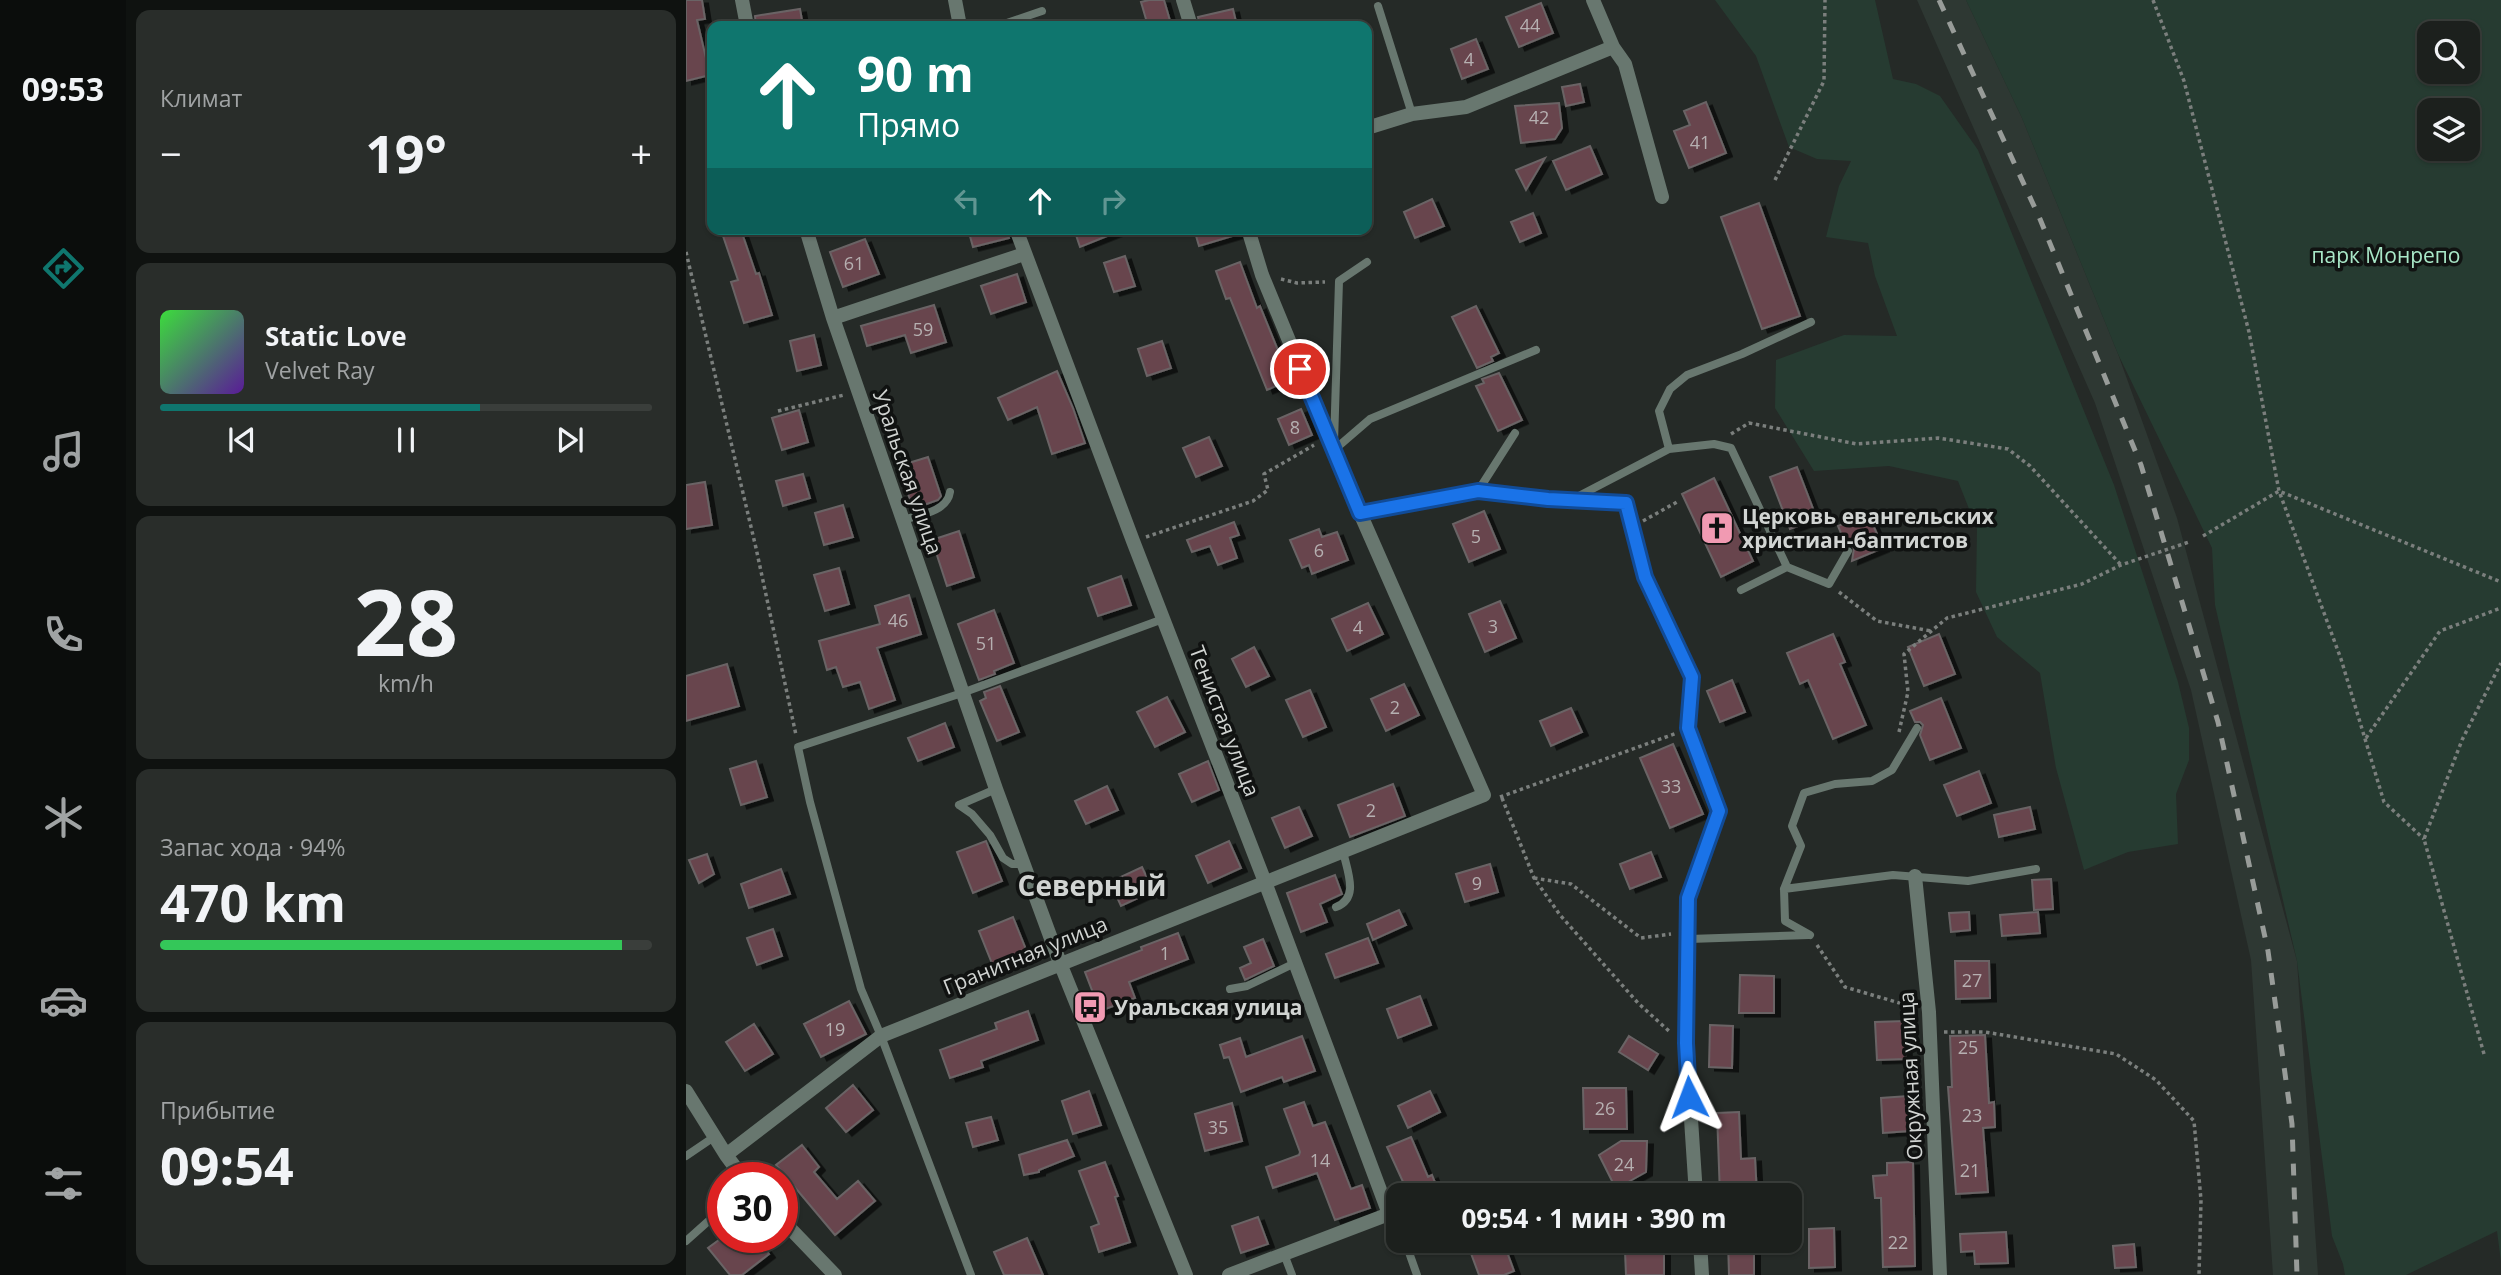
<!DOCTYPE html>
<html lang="ru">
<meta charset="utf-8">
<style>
body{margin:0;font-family:"Open Sans",sans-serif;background:#292d2a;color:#f1f3f6;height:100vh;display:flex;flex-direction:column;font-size:26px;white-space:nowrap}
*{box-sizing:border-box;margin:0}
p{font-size:23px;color:#a0a3a4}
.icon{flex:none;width:38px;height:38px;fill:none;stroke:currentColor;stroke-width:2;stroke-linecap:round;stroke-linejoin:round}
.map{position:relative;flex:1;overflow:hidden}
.side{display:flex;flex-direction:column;gap:10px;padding:10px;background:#0f1210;width:560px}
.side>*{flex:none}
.guide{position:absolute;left:21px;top:21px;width:665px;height:214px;border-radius:14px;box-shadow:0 2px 5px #0004,0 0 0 2px #3a3e3b;background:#0f766e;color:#fff;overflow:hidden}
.controls{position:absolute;left:1731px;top:21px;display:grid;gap:14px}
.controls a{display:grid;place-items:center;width:63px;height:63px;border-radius:14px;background:#1c201d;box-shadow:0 2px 5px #0004,0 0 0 2px #3a3e3b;font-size:35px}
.speed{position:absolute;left:21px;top:1162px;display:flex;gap:14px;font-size:35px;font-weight:700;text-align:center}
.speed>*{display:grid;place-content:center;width:91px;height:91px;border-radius:50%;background:#1c201d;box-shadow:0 2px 5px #0004,0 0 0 2px #3a3e3b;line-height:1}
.speed .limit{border:10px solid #d22;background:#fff;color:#111}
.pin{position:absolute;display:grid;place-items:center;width:60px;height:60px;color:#fff;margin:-30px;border:4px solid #fff;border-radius:50%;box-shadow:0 2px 7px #0007}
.me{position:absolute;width:77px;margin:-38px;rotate:357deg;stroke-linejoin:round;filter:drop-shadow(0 0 5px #0008)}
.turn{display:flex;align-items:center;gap:24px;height:147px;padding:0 35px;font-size:32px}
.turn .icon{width:91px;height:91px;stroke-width:2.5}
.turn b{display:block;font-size:49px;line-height:60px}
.lanes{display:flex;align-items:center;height:66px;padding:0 35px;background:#0003;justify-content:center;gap:35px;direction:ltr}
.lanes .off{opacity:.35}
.big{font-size:52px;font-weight:700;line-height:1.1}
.side .tile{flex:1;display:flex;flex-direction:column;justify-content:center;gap:10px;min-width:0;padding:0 24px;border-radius:14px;background:#292d2a}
.side .dial{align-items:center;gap:0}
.dial b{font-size:91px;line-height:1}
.song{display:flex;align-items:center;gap:21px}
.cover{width:84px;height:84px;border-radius:10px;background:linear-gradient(135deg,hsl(120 70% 55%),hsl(270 70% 35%))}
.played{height:7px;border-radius:4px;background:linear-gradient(90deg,#0f766e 65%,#3a3e3b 65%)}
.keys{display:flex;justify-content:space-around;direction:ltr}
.heat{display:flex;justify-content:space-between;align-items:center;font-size:38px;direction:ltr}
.charge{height:10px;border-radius:5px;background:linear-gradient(90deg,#34c759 94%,#3a3e3b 0)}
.trip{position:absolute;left:700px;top:1183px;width:416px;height:70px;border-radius:14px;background:#1c201d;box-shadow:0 2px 5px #0004,0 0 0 2px #3a3e3b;font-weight:700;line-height:70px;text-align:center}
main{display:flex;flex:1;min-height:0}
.tabs{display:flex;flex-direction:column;width:126px;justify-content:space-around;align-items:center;background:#0b0d0c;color:#a0a3a4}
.tabs .icon{width:49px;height:49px}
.tabs .current{color:#0f766e}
.tabs b{font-size:32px;color:#f1f3f6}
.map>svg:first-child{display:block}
.built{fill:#2e3833}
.green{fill:#263b31;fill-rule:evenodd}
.building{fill:#67454e;stroke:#6a6465;stroke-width:2;filter:url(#shadow)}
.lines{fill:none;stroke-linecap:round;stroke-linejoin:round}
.path{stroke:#7b7f7d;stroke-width:3.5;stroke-dasharray:3.5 3.5;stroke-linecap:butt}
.lane{stroke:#68776f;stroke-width:8}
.street{stroke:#68776f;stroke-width:14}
.rail{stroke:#989c99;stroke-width:5;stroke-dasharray:12 12;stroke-linecap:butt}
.route-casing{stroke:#114b97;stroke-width:18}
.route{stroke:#1a73e8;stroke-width:12}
.labels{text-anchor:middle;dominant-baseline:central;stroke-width:7;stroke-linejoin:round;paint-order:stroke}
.number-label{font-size:18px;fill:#b6b0b1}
.park-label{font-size:21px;fill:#a9e8c8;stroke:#101211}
.street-label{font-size:21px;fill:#d1d4d2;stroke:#101211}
.poi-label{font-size:21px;font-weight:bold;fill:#d1d4d2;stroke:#101211;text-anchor:start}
.district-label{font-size:28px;font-weight:bold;fill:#d1d4d2;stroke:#101211}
</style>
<main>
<nav class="tabs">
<b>09:53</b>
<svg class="icon current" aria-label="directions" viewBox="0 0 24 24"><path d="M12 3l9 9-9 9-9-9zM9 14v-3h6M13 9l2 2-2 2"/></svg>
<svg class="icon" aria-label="music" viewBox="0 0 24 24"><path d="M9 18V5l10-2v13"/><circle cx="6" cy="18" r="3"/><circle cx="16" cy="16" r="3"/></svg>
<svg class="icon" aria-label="phone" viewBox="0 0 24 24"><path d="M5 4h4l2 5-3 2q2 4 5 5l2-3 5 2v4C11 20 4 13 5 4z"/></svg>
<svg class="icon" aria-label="climate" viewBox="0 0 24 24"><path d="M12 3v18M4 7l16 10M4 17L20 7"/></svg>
<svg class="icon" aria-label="car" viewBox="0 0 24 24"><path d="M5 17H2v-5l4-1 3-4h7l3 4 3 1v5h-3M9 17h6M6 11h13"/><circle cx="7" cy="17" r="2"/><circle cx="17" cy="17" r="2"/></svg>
<svg class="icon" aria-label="filters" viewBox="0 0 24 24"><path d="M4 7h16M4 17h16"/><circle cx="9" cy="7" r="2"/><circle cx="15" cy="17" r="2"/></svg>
</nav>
<section class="side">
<div class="tile"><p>Климат</p>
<div class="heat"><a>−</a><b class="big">19°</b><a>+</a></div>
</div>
<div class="tile">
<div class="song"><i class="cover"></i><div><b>Static Love</b><p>Velvet Ray</p></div></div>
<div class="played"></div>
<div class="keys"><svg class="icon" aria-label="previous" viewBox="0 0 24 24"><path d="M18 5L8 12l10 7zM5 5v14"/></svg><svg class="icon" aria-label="pause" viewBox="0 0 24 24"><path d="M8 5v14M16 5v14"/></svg><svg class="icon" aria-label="next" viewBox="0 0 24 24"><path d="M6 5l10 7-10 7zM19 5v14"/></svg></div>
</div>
<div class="tile dial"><b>28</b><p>km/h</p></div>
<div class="tile"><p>Запас хода · 94%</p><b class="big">470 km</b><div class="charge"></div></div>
<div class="tile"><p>Прибытие</p><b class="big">09:54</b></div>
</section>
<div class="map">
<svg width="1815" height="1275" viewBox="0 0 1815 1275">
<defs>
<filter id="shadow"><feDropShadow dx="6" dy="3.5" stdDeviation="0" flood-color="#0009"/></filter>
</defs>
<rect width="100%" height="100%" fill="#252a27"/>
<path class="built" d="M1231 0H1280L1336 118 1432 354 1491 518 1611 961 1632 1275H1587L1565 960 1505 690 1409 403Z"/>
<path class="green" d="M1029 0H1189L1207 79 1230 84 1254 96 1292 150 1428 485 1492 682 1503 728V760L1490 794 1492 844 1442 852 1398 870 1370 768 1354 673 1311 637 1290 592 1291 529 1272 481 1203 466 1128 471 1089 408 1090 360 1158 335 1211 336 1189 276 1182 243 1140 237 1153 186 1165 161 1131 159 1103 147 1070 56Z
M1280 0H1815V1262L1811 1231 1720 1275H1659L1657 1264 1646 1236 1611 961 1529 605 1526 548 1432 354 1336 118ZM1743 33H1782V72H1743ZM1782 110V149H1743V110Z"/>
<path class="building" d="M0 0H16L19 19 11 20 24 75 0 81Z
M463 0H478L485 24 462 26 455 2Z
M855 3 867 33 833 47 820 17Z
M114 9 117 26H70L69 16Z
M547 9 551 26H514L512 17Z
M790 39 802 69 776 79 765 49Z
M894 84 898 102 880 106 876 87Z
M1020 102 1040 153 1003 168 988 131 1004 125 998 111Z
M873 103 876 128 869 139 835 143 829 106Z
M904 146 916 174 880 190 867 161Z
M859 158 840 190 830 170Z
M746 199 758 226 729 238 718 212Z
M1073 203 1114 316 1076 329 1035 217Z
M847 213 855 233 834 242 825 222Z
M282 229H321L323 238 287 247Z
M388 229H436V230L394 247Z
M508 229H553V234L513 246Z
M55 230 70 274 73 273 86 315 58 323 45 282 52 280 37 236Z
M179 239 193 274 157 287 144 252Z
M439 256 449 286 428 292 418 263Z
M554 262 571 308 574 306 604 380 581 390 544 298 540 299 530 271Z
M331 274 340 302 305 314 295 286Z
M248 305 260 342 225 353 219 335 181 346 175 326Z
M790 306 813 353 805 357 807 361 791 368 766 317Z
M128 335 135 365 111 371 104 341Z
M476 341 485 368 461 376 452 349Z
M371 371 387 408 399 443 366 454 351 407 322 420 312 398Z
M813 373 836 420 812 431 790 386 798 383 796 379Z
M615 409 626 435 603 445 592 419Z
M113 410 122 442 96 450 86 418Z
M523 437 536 466 510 477 497 448Z
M242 457 255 496 252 500 227 509 213 466Z
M1111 467 1131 519 1104 529 1084 477Z
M117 474 124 498 97 506 90 481Z
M1028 478 1067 561 1035 577 996 494Z
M19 482 26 525 0 529V485Z
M157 505 167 537 138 545 129 513Z
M798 511 814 549 783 562 767 524Z
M1182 513 1197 548 1166 561 1168 548 1165 545H1160L1152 526Z
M548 522 553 535 544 538 551 558 532 565 524 546 506 552 501 540Z
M633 529 636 537 651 532 662 560 626 574 623 565 616 568 604 540Z
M273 531 288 577 261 586 246 540Z
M153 568 163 604 139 611 128 575Z
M435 576 445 605 412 616 402 588Z
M223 595 235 634 191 648 209 700 183 709 174 682 157 687 150 667 141 670 133 641 194 624 189 606Z
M814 601 830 638 799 652 783 614Z
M682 603 697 634 661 651 646 619Z
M308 610 328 663 308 671 309 674 293 680 272 624Z
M1147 634 1159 662 1154 664 1180 725 1147 739 1122 680 1114 684 1101 653Z
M1253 634 1269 674 1238 686 1222 647Z
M568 647 583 676 560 687 546 659Z
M41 664 53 706 0 721V676Z
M1046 680 1059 712 1034 722 1021 691Z
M718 684 733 715 700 731 685 699Z
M314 686 333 732 311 741 294 701 300 698 298 692Z
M624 690 640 727 617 737 600 700Z
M481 697 499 732 469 747 451 712Z
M1255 698 1275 748 1244 760 1234 735 1237 725 1234 722H1229L1224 711Z
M885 708 896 732 865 746 854 721Z
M259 723 268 747 232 761 222 738Z
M987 744 1017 814 984 828 954 758Z
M70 761 81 797 55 805 44 769Z
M522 761 533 790 506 802 493 774Z
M1293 771 1305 803 1271 816 1258 785Z
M707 784 719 816 664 837 652 805Z
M421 786 432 810 400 824 389 801Z
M613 807 626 836 599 848 586 818Z
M1344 807 1349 829 1313 837 1308 815Z
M300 841 316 881 287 893 271 852Z
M543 841 555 868 522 883 510 856Z
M965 852 975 877 944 889 934 864Z
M21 854 28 874 13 883 3 860Z
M804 864 812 892 779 902 770 874Z
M456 867 467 891 435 906 424 882Z
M95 869 104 894 63 908 55 884Z
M649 875 656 894 634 904 641 922 615 932 601 893Z
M1365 879 1367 909 1348 910 1346 880Z
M713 910 720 925 687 940 681 924Z
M1283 912 1284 930 1265 932 1263 913Z
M1352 912 1354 933 1316 936 1314 915Z
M327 917 343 957 309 971 293 931Z
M87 929 96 956 71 965 61 938Z
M492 933 502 959 443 982 449 998 414 1011 399 972 456 950 455 947Z
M682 938 692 963 649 978 640 954Z
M577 939 588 966 559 980 554 968 565 963 558 947Z
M1269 961H1303L1304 998 1270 999Z
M1054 975 1088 976V1013H1053Z
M734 996 745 1025 712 1038 701 1009Z
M163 1001 180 1034 135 1057 118 1024Z
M342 1011 352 1040 295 1061 297 1067 264 1078 254 1050 311 1029 309 1023Z
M1219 1021 1220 1059 1191 1060 1189 1022Z
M68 1024 87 1054 59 1071 40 1042Z
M1024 1025 1047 1026 1046 1068 1023 1067Z
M1299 1035 1303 1103 1308 1102 1309 1127 1297 1128 1302 1192 1270 1194 1262 1087H1266L1264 1036Z
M616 1036 629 1071 598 1082 596 1077 555 1092 543 1057 538 1058 534 1045 554 1038 560 1057Z
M943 1036 972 1054 962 1070 933 1052Z
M167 1085 187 1110 160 1132 140 1108Z
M897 1088H940L941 1129H898Z
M403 1091 415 1125 387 1134 376 1101Z
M744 1091 754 1112 722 1128 712 1106Z
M1222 1096 1224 1131 1197 1133 1195 1098Z
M618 1102 627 1126 639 1122 665 1189 676 1185 684 1208 649 1220 631 1173 587 1188 580 1167 613 1155 614 1152 598 1109Z
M546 1103 556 1141 519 1151 509 1114Z
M1053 1112 1055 1159 1069 1158 1071 1195H1034L1031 1113Z
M305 1117 312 1140 287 1147 280 1123Z
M725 1137 742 1177 746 1175 754 1195H723L701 1147Z
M381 1140 388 1156 353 1170V1172L338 1175 333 1155Z
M935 1141H961L960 1172 935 1186 927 1183 913 1155Z
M116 1145 133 1167 128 1172 151 1199 172 1181 189 1201 149 1235 90 1165Z
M419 1162 432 1196 429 1197 444 1242 413 1252 405 1227 413 1224 393 1171Z
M1227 1162 1229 1266 1197 1267 1195 1198H1189L1187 1176 1201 1175V1163Z
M572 1217 582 1244 555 1253 546 1226Z
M1148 1228 1149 1267 1123 1268V1229Z
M1320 1232 1322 1263 1289 1264 1288 1251 1275 1252 1274 1234Z
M37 1237H70L83 1254 56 1275H44L22 1248Z
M341 1238 357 1275H318L308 1252Z
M797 1241H817L828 1271 818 1275H793L783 1248Z
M1042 1241H1068V1275H1043Z
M1448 1244 1450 1267 1429 1268 1427 1246Z
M978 1249V1275H940L939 1251Z"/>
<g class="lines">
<path class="path" d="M1467 0 1498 81 1563 332 1593 491 1655 659 1698 802 1738 839
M1089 180 1138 81 1139 0
M0 252 70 548 110 735
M595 279 611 283 639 282
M92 411 158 395
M1045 434 1063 423 1171 444 1252 438 1322 449 1344 466 1435 565
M957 521 991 502
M1517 536 1593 491 1815 582
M460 537 567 501 582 490 578 474 628 445
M1153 592 1191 621 1245 631
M1213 732 1222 692 1218 654 1261 618 1396 584 1435 565 1503 542
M1680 738 1754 631 1815 608
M814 797 991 733
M816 798 848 878 874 915 952 1003 984 1032
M848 878 885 884 955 938 985 934
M1131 945 1159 987 1227 1007
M1258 1032H1299L1430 1054 1470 1080 1508 1121 1515 1200 1513 1275
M1798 1054 1738 839 1776 740 1815 663"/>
<path class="lane" d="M692 6 726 114
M312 26 356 11
M648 443 653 281 681 262
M648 450 684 419 850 350
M792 491 829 433
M889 498 983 449
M674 513 792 491 862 499 940 503 959 577 1006 677 1002 728 1033 811 1002 898
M216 520C233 515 261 512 264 492
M1101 567 1143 584 1162 551
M1055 590 1101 567 1045 448 1028 444 983 449 973 411 984 389 1001 375 1056 354 1125 322
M273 805 286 814 304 835 317 858 326 864H338
M273 805 310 789
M1098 889 1115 846 1106 826 1118 793 1149 784 1186 781 1206 770 1231 728
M650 907C674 898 661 871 657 851
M1124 935 1099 921 1098 889 1207 875 1282 881 1350 869
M1003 939 1123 935
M544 989 561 986 609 963
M0 1156 28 1137
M703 1214 712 1226
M0 1241 37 1208
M719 1241 731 1275
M598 1254 606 1275
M285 1275 195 1036 175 989 124 802 112 747 276 693 477 619"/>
<path class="street" d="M56 0 61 26
M269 0 274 26
M497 0 505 26
M907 0 927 47 939 64 976 197
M681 128 726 114 780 107 927 47
M120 229 147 318 310 789 374 963 500 1275
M330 229 447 541 579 882 703 1214 543 1275
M147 318 338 254
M1229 876 1243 1012 1254 1275
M1002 898 1000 1043 1010 1195
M0 1091 40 1155 57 1178
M40 1155 195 1036 798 795 674 513 576 275 562 229
M96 1220 149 1275
M1014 1241 1016 1275"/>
<path class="rail" d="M1253 0 1354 219 1455 465 1532 722 1582 951 1606 1124 1611 1275"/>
</g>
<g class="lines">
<g class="route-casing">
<path id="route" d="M614 369 674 513 792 491 862 499 940 503 959 577 1006 677 1002 728 1033 811 1002 898 1000 1043 1003 1097"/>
</g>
<use href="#route" class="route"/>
</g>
<defs>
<g id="church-square" transform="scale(1.75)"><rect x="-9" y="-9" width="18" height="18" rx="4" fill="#f19ab2" stroke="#101211"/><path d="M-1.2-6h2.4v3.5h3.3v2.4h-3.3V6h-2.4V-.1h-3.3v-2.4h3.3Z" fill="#111"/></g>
<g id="bus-square" transform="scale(1.75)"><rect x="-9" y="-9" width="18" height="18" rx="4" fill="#f19ab2" stroke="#101211"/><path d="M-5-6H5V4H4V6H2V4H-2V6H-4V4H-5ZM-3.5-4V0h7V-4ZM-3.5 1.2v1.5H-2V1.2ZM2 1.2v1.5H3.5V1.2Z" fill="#111"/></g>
</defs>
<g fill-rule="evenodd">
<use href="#church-square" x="1031" y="528"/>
<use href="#bus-square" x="404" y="1007"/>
</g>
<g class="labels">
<g class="number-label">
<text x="844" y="25">44</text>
<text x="783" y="59">4</text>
<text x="853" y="117">42</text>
<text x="1014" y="142">41</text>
<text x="168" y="263">61</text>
<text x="237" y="329">59</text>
<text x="609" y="427">8</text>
<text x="790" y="536">5</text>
<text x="633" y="550">6</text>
<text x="212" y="620">46</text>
<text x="807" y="626">3</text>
<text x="672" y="627">4</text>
<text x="300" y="643">51</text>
<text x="709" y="707">2</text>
<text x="985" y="786">33</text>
<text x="685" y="810">2</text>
<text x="791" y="883">9</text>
<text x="479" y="953">1</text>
<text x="1286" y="980">27</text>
<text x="149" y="1029">19</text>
<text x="1282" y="1047">25</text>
<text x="919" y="1108">26</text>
<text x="1286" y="1115">23</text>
<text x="532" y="1127">35</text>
<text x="634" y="1160">14</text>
<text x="938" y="1164">24</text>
<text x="1284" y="1170">21</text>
<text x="1212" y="1242">22</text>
</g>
<g class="park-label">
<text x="1700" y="255">парк Монрепо</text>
</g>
<g class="street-label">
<text transform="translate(222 472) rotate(71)">Уральская улица</text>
<text transform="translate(539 721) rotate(69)">Тенистая улица</text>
<text transform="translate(339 955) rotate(-22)">Гранитная улица</text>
<text transform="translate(1224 1076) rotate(-93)">Окружная улица</text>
</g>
<g class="poi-label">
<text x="1056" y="516">Церковь евангельских<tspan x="1056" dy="24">христиан-баптистов</tspan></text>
<text x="428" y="1007">Уральская улица</text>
</g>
<g class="district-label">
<text x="406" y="885">Северный</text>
</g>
</g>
</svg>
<div class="controls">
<a><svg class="icon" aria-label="search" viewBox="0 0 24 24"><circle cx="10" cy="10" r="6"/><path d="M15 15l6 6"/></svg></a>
<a><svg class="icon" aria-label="layers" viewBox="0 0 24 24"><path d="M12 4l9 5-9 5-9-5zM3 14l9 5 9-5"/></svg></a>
</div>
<div class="speed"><div class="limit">30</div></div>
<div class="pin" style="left:614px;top:369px;background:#d93025"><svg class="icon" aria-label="arrive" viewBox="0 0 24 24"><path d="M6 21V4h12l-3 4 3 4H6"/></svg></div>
<svg class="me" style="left:1003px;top:1097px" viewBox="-20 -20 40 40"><path d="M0-17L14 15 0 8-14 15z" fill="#1a73e8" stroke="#fff" stroke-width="4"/></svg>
<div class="trip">09:54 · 1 мин · 390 m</div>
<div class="guide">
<div class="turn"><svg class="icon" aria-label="ahead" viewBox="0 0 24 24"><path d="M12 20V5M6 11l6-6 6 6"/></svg><div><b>90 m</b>Прямо</div></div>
<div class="lanes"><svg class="icon off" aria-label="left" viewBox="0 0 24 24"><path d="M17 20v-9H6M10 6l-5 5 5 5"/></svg><svg class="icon" aria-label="ahead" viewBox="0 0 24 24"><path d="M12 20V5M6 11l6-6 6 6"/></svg><svg class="icon off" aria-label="right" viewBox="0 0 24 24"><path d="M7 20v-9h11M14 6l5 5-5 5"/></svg></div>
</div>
</div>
</main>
